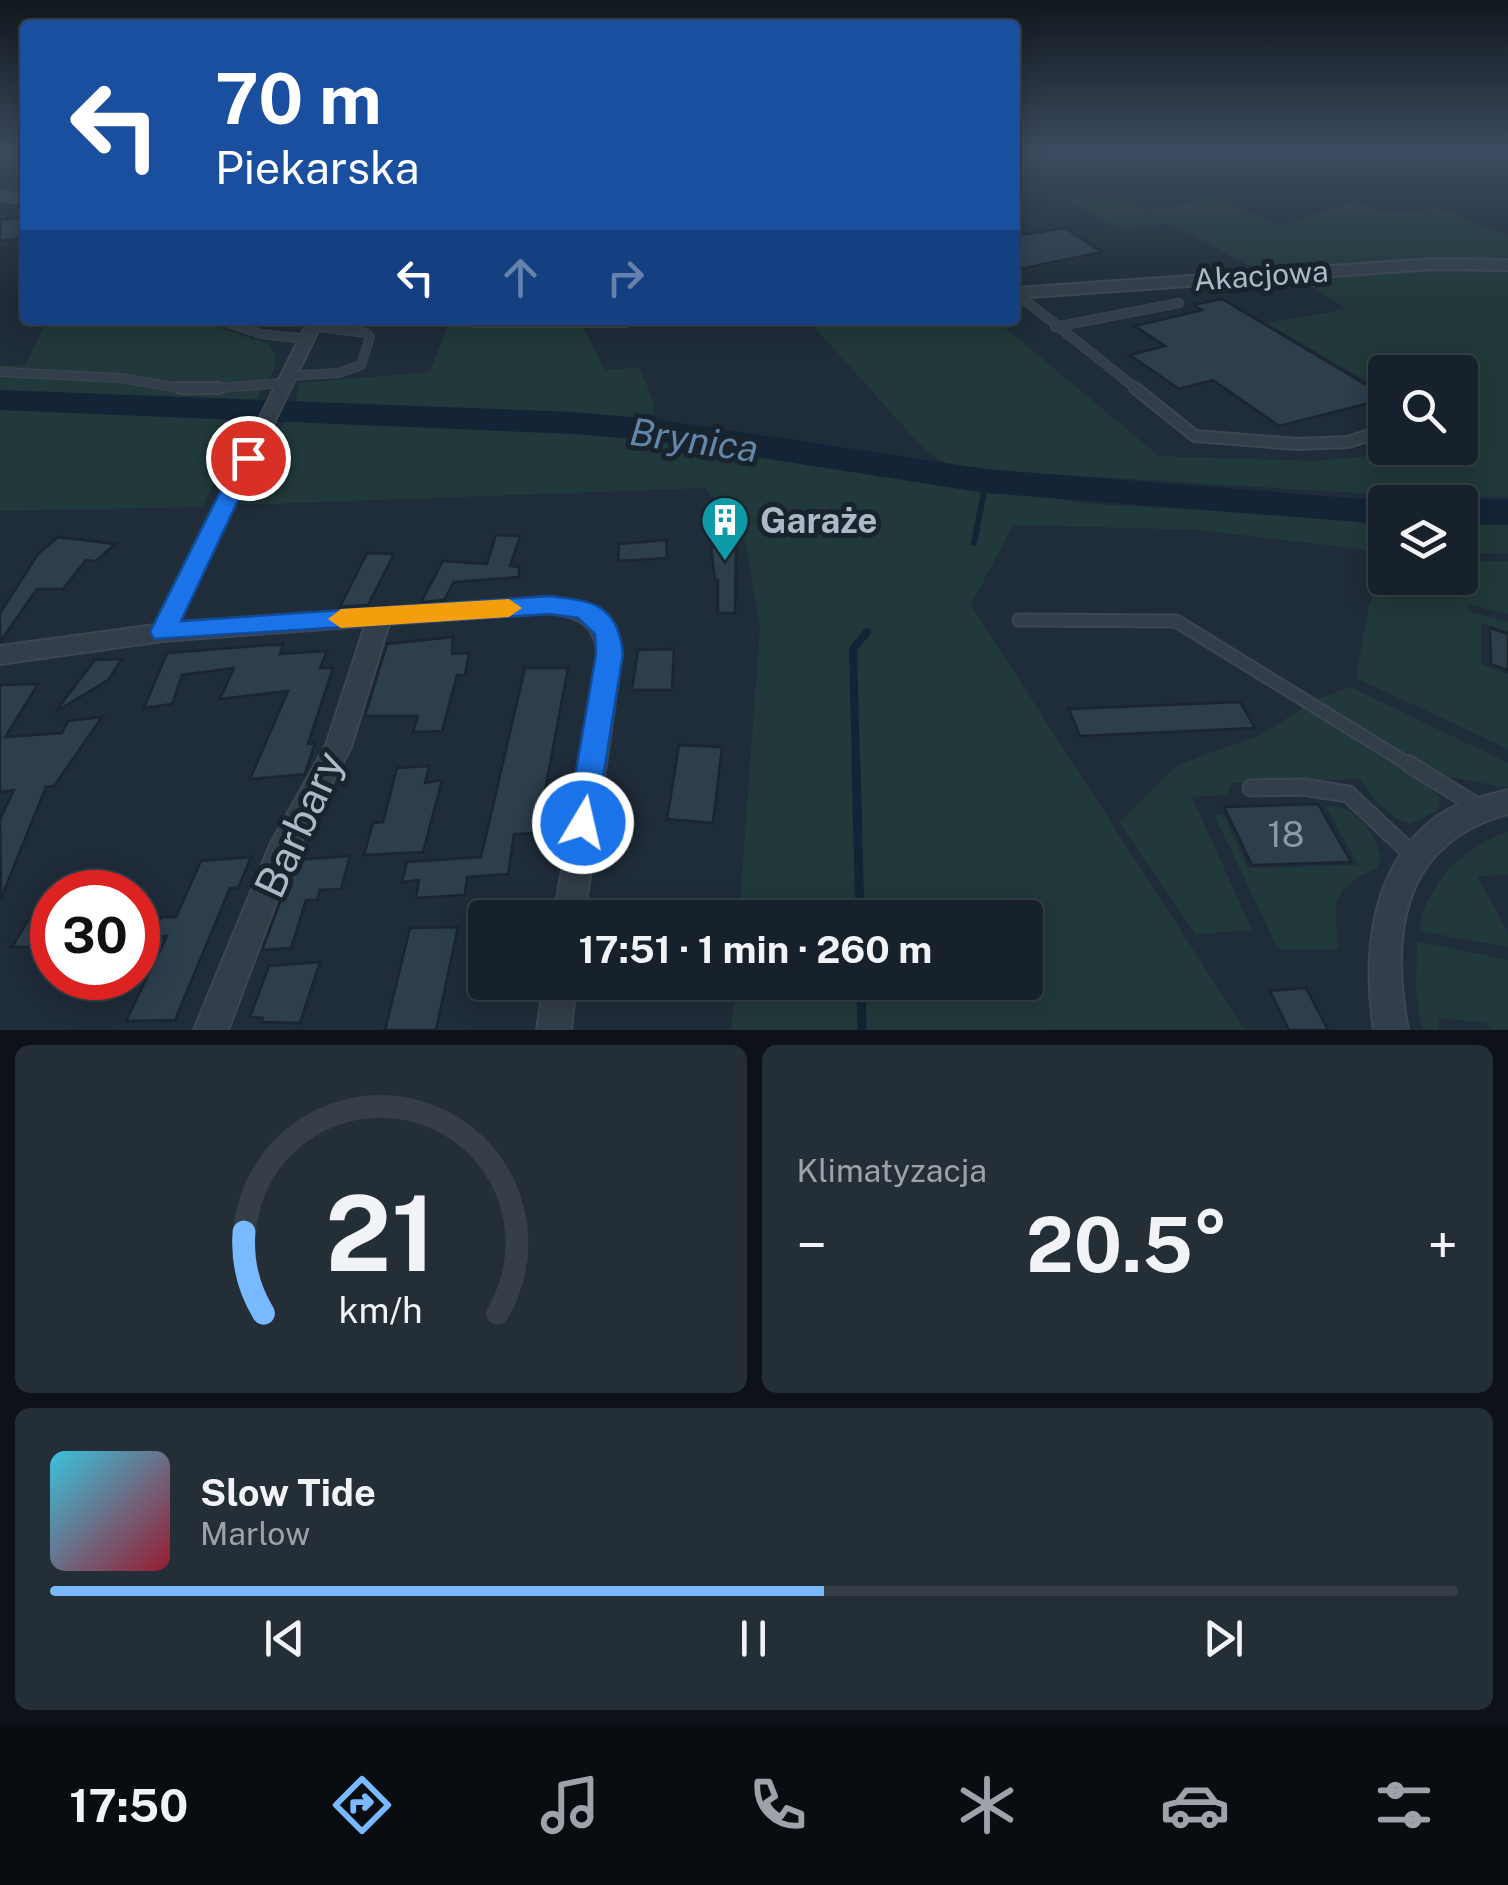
<!DOCTYPE html>
<html lang="pl">
<meta charset="utf-8">
<style>
body{margin:0;font-family:"Public Sans",sans-serif;background:#242e37;color:#f1f3f6;height:100vh;display:flex;flex-direction:column;font-size:38px;white-space:nowrap}
*{box-sizing:border-box;margin:0}
p{font-size:32px;color:#9ea3a9}
.icon{flex:none;width:55px;height:55px;fill:none;stroke:currentColor;stroke-width:2;stroke-linecap:round;stroke-linejoin:round}
.map{position:relative;height:1030px;overflow:hidden}
.side{display:flex;flex-direction:column;gap:15px;padding:15px;background:#0d1218;flex:1}
.side>*{flex:none}
.banner{position:absolute;left:20px;top:20px;width:1000px;height:305px;border-radius:10px;box-shadow:0 5px 25px #0003,0 0 0 2px #363e47;background:#1a4fa0;color:#fff;overflow:hidden}
.tools{position:absolute;left:1368px;top:355px;display:grid;gap:20px}
.tools a{display:grid;place-items:center;width:110px;height:110px;border-radius:10px;background:#17212b;box-shadow:0 5px 25px #0003,0 0 0 2px #363e47;font-size:50px}
.speed{position:absolute;left:30px;top:870px;display:flex;gap:20px;font-size:50px;font-weight:700;text-align:center}
.speed>*{display:grid;place-content:center;width:130px;height:130px;border-radius:50%;background:#17212b;box-shadow:0 5px 25px #0003,0 0 0 2px #363e47;line-height:1}
.speed .limit{border:15px solid #d22;background:#fff;color:#111}
.pin{position:absolute;display:grid;place-items:center;width:85px;height:85px;color:#fff;margin:-42px;border:5px solid #fff;border-radius:50%;box-shadow:0 2px 10px #0007}
.me{position:absolute;width:110px;margin:-55px;rotate:9deg;stroke-linejoin:round;filter:drop-shadow(0 0 8px #0008)}
.turn{display:flex;align-items:center;gap:35px;height:210px;padding:0 30px;font-size:45px}
.turn .icon{width:130px;height:130px;stroke-width:2.5}
.turn b{display:block;font-size:70px;line-height:85px}
.lanes{display:flex;align-items:center;height:95px;padding:0 30px;background:#0003;justify-content:center;gap:50px;direction:ltr}
.lanes .off{opacity:.35}
.big{font-size:75px;font-weight:700;line-height:1.1}
.side .widget{flex:1;display:flex;flex-direction:column;justify-content:center;gap:15px;min-width:0;padding:0 35px;border-radius:15px;background:#242e37}
.side .dial{align-items:center;gap:0}
.dial svg{height:260px;overflow:visible;fill:none;stroke:#363e47;stroke-width:7;stroke-linecap:round;text-anchor:middle}
.dial text{fill:#f1f3f6;stroke:none}
.song{display:flex;align-items:center;gap:30px}
.cover{width:120px;height:120px;border-radius:15px;background:linear-gradient(135deg,hsl(190 70% 55%),hsl(350 70% 35%))}
.played{height:10px;border-radius:5px;background:linear-gradient(90deg,#79b9ff 55%,#363e47 55%)}
.keys{display:flex;justify-content:space-around;direction:ltr}
.heat{display:flex;justify-content:space-between;align-items:center;font-size:55px;direction:ltr}
.side .tiles{flex:1;display:grid;gap:15px;grid-template-columns:1fr 1fr}
.widget:last-child{grid-column:span 2}
.trip{position:absolute;left:468px;top:900px;width:575px;height:100px;border-radius:10px;background:#17212b;box-shadow:0 5px 25px #0003,0 0 0 2px #363e47;font-weight:700;line-height:100px;text-align:center}
.dock{display:flex;height:160px;justify-content:space-around;align-items:center;background:#090d11;color:#9ea3a9}
.dock .icon{width:70px;height:70px}
.dock .active{color:#79b9ff}
.dock b{font-size:45px;color:#f1f3f6}
.map>svg:first-child{display:block}
.green{fill:#21393a}
.lines{fill:none;stroke-linecap:round;stroke-linejoin:round}
.stream-far2{stroke:#122436;stroke-width:6}
.stream-far1{stroke:#122436;stroke-width:8}
.stream{stroke:#122436;stroke-width:9}
.river{fill:#122436;fill-rule:evenodd}
.building{fill:#2d3e4d;stroke:#1a252f;stroke-width:2.5}
.service-far3-casing{stroke:#3c4752;stroke-width:10}
.service-far2-casing{stroke:#3c4752;stroke-width:14}
.service-far1-casing{stroke:#3c4752;stroke-width:15}
.service-casing{stroke:#3c4752;stroke-width:19}
.minor-casing{stroke:#3c4752;stroke-width:4}
.tertiary-casing{stroke:#3c4752;stroke-width:4}
.service-far3{stroke:#323e49;stroke-width:8}
.service-far2{stroke:#323e49;stroke-width:10}
.service-far1{stroke:#323e49;stroke-width:11}
.service{stroke:#323e49;stroke-width:15}
.minor{fill:#323e49;fill-rule:evenodd}
.tertiary{fill:#323e49;fill-rule:evenodd}
.route{fill:#1a73e8;stroke:#114b97;stroke-width:2.5}
.slow{fill:#f59e0b}
.labels{text-anchor:middle;dominant-baseline:central;stroke-width:10;stroke-linejoin:round;paint-order:stroke}
.far-street-label{font-size:30px;fill:#acb9c6;stroke:#18232d}
.poi-label{font-size:35px;font-weight:bold;fill:#acb9c6;stroke:#18232d;text-anchor:start}
.near-number-label{font-size:35px;fill:#8b99a6}
.water-label{font-size:38px;font-style:italic;fill:#6387a8;stroke:#18232d}
.near-street-label{font-size:42px;fill:#acb9c6;stroke:#18232d}
</style>
<div class="map">
<svg width="1508" height="1030" viewBox="0 0 1508 1030">
<rect width="100%" height="100%" fill="#1f2c39"/>
<path class="green" d="M1115 194 1145 210 1219 198 1279 226 1354 201 1391 214 1439 208 1508 236V497L1373 494 950 468 922 447 808 320H996L1159 456 1314 461 1460 448V372H1385V392L1267 323 1346 309 1296 277 1248 265 1169 223 1121 231 1064 198Z
M47 320H196L269 344 276 354 274 370 254 405 0 396V365L25 366Z
M448 324 583 326 605 370 639 367 655 405 650 426 295 405 299 383 430 372Z
M0 404 249 414 202 507 0 511Z
M288 416 609 435 1092 504 1385 520V552L1199 530 1013 525 971 605 1245 1030H731L735 983 1025 982V918L739 917 760 627 745 537 705 488 240 505Z
M1460 520 1508 521V553H1460Z
M1460 561H1508V614L1468 604 1469 611 1508 622V631L1481 623V664L1508 674V749L1356 678 1369 603 1386 578H1460Z
M1351 687 1508 763V788L1445 776 1312 701Z
M1306 706 1424 781 1440 798 1437 811 1410 824C1385 815 1375 800 1360 779L1233 783 1226 795 1192 797 1252 930 1195 934 1119 822 1179 764 1260 735Z
M1325 805C1356 806 1372 829 1381 856L1377 868C1332 889 1332 901 1339 949H1278L1214 815H1224L1248 868 1358 865Z
M1508 831V875L1477 876 1508 932V947L1419 931C1425 883 1465 847 1508 831Z
M1417 941 1508 960V1030H1491L1485 1023 1438 1018 1439 1030H1422L1416 993Z"/>
<g class="lines">
<path class="stream-far2" d="M974 543 986 481"/>
<path class="stream-far1" d="M856 767 853 649 867 632"/>
<path class="stream" d="M856 764 860 918
M861 982 862 1030"/>
<path class="river" d="M0 390 575 412 653 419 986 469 1399 502H1385V524L986 493 653 441 575 434 0 410Z
M1460 499H1508V525H1460V502H1448Z"/>
</g>
<path class="building" d="M25 217V238L0 241V220Z
M1065 228 1102 252 1015 270V236Z
M1222 299 1385 396V399L1279 426 1213 380 1179 389 1130 355 1165 346 1135 326 1202 310 1193 305Z
M496 535 520 536 510 566 519 567V577L454 582 444 600 421 602 443 561 487 564Z
M58 537 115 544 96 561 86 560 63 589H37L0 642V613L38 554Z
M666 540 667 558 618 561 619 544Z
M736 546 735 613H718V580H715L711 547Z
M367 553 394 554 368 605 340 607Z
M1490 628 1508 634V670L1491 664Z
M453 637 452 654 469 653 465 675H457L442 731 413 732 418 716H365L387 644Z
M269 645H283L280 654 327 651 320 668H333L308 744 315 743 305 774 250 779 288 691 220 699 234 668 182 675 172 704 144 708 167 653Z
M674 649 672 690H632L638 650Z
M122 659 108 680 55 712 95 660Z
M525 668H568L537 833 514 834 508 874 467 877 465 895 416 898 419 880 402 882 407 862 481 857Z
M38 684 5 737 62 733 68 721 102 717 54 786 46 787 1 898 0 819 14 790 0 792V685Z
M1240 702 1255 728 1080 736 1069 709Z
M679 745 722 747 713 823 667 819Z
M429 766 425 783 442 780 423 852 364 855 373 823 383 822 397 768Z
M1318 804 1351 862 1252 865 1224 807Z
M350 856 341 889 320 890 317 900H306L291 948 262 950 296 860Z
M251 857 238 888H230L175 1020 126 1021 167 936 152 937 161 917H176L201 861Z
M52 903V947H12L38 904Z
M458 927 436 1030H385L410 928Z
M320 962 300 1023 261 1022 263 1018 250 1017 269 966Z
M1306 988 1328 1030H1289L1270 991Z"/>
<g class="lines">
<g class="service-far3-casing">
<path id="service-far3" d="M1016 293 1138 390
M220 320 261 334 306 339
M1055 327 1179 303
M0 372 121 378 192 390 285 383
M288 376 339 373 361 365 370 337 366 333 311 326"/>
</g>
<g class="service-far2-casing">
<path id="service-far2" d="M180 388H219
M1135 388 1195 436 1297 444 1348 442 1385 430"/>
</g>
<g class="service-far1-casing">
<path id="service-far1" d="M1019 620 1176 621 1413 767"/>
</g>
<g class="service-casing">
<path id="service" d="M1409 764 1477 806
M1251 788 1303 787 1348 794 1413 855"/>
</g>
<g class="minor-casing">
<path id="minor" d="M309 320H323L179 622 550 597C589 602 614 612 622 653L584 918H554L598 653C593 623 578 617 550 613L389 624 351 747 293 857 228 1030H194L271 843 326 745 365 626 163 641 0 664V646L155 625Z
M1508 790V814C1401 843 1390 934 1408 1030H1374C1363 958 1369 872 1430 822 1452 803 1480 797 1508 790Z
M544 982H576L571 1030H537Z"/>
</g>
<g class="tertiary-casing">
<path id="tertiary" d="M0 192 25 195V203L0 200Z
M1434 259 1508 260V270L1434 269 1015 298V288Z
M465 320H636L627 326H474Z"/>
</g>
<use href="#service-far3" class="service-far3"/>
<use href="#service-far2" class="service-far2"/>
<use href="#service-far1" class="service-far1"/>
<use href="#service" class="service"/>
<use href="#minor" class="minor"/>
<use href="#tertiary" class="tertiary"/>
</g>
<linearGradient id="sky" x2="0" y2="1"><stop stop-color="#11181f"/><stop offset="0.51" stop-color="#3c4b5f"/><stop offset="1" stop-color="#3c4b5f" stop-opacity="0"/></linearGradient>
<rect width="1508" height="297" fill="url(#sky)"/>
<path class="route" d="M248 452 258 458 181 621 550 596C593 601 618 604 623 654L594 833 583 837 572 833 567 823 596 654 595 634 578 618 550 614 154 639 150 632 237 458Z"/>
<path class="slow" d="M509 599 522 608 509 617 341 628 328 619 341 609Z"/>
<defs>
<g id="building-pin" transform="scale(2.5)"><path d="M0 17L-7.5 6A9.5 9.5 0 1 1 7.5 6Z" fill="#0f9aa8" stroke="#18232d"/><path d="M-4-6H4V6H1V3H-1V6H-4ZM-2.5-4.3h1.7v1.8h-1.7ZM.8-4.3h1.7v1.8H.8ZM-2.5-1h1.7V.8h-1.7ZM.8-1h1.7V.8H.8Z" fill="#fff"/></g>
</defs>
<g fill-rule="evenodd">
<use href="#building-pin" x="725" y="520"/>
</g>
<g class="labels">
<g class="far-street-label">
<text transform="translate(1261 275) rotate(-4)">Akacjowa</text>
</g>
<g class="poi-label">
<text x="760" y="520">Garaże</text>
</g>
<g class="near-number-label">
<text x="1286" y="834">18</text>
</g>
<g class="water-label">
<text transform="translate(694 440) rotate(8)">Brynica</text>
</g>
<g class="near-street-label">
<text transform="translate(299 824) rotate(-65)">Barbary</text>
</g>
</g>
</svg>
<div class="tools">
<a><svg class="icon" aria-label="search" viewBox="0 0 24 24"><circle cx="10" cy="10" r="6"/><path d="M15 15l6 6"/></svg></a>
<a><svg class="icon" aria-label="layers" viewBox="0 0 24 24"><path d="M12 4l9 5-9 5-9-5zM3 14l9 5 9-5"/></svg></a>
</div>
<div class="speed"><div class="limit">30</div></div>
<div class="pin" style="left:248px;top:458px;background:#d93025"><svg class="icon" aria-label="arrive" viewBox="0 0 24 24"><path d="M6 21V4h12l-3 4 3 4H6"/></svg></div>
<svg class="me" style="left:583px;top:823px" viewBox="-20 -20 40 40"><circle r="17" fill="#1a73e8" stroke="#fff" stroke-width="3"/><path d="M0-11L8 9 0 5-8 9z" fill="#fff"/></svg>
<div class="trip">17:51 · 1 min · 260 m</div>
<div class="banner">
<div class="turn"><svg class="icon" aria-label="left" viewBox="0 0 24 24"><path d="M17 20v-9H6M10 6l-5 5 5 5"/></svg><div><b>70 m</b>Piekarska</div></div>
<div class="lanes"><svg class="icon" aria-label="left" viewBox="0 0 24 24"><path d="M17 20v-9H6M10 6l-5 5 5 5"/></svg><svg class="icon off" aria-label="ahead" viewBox="0 0 24 24"><path d="M12 20V5M6 11l6-6 6 6"/></svg><svg class="icon off" aria-label="right" viewBox="0 0 24 24"><path d="M7 20v-9h11M14 6l5 5-5 5"/></svg></div>
</div>
</div>
<section class="side">
<div class="tiles">
<div class="widget dial"><svg viewBox="0 0 100 80">
<path d="M14 69A42 42 0 1 1 86 69"/>
<path d="M14 69A42 42 0 0 1 8 44" stroke="#79b9ff"/>
<text x="50" y="56" font-size="32" font-weight="700">21</text>
<text x="50" y="72" font-size="11">km/h</text>
</svg></div>
<div class="widget"><p>Klimatyzacja</p>
<div class="heat"><a>−</a><b class="big">20.5°</b><a>+</a></div>
</div>
<div class="widget">
<div class="song"><i class="cover"></i><div><b>Slow Tide</b><p>Marlow</p></div></div>
<div class="played"></div>
<div class="keys"><svg class="icon" aria-label="previous" viewBox="0 0 24 24"><path d="M18 5L8 12l10 7zM5 5v14"/></svg><svg class="icon" aria-label="pause" viewBox="0 0 24 24"><path d="M8 5v14M16 5v14"/></svg><svg class="icon" aria-label="next" viewBox="0 0 24 24"><path d="M6 5l10 7-10 7zM19 5v14"/></svg></div>
</div>
</div>
</section>
<nav class="dock">
<b>17:50</b>
<svg class="icon active" aria-label="directions" viewBox="0 0 24 24"><path d="M12 3l9 9-9 9-9-9zM9 14v-3h6M13 9l2 2-2 2"/></svg>
<svg class="icon" aria-label="music" viewBox="0 0 24 24"><path d="M9 18V5l10-2v13"/><circle cx="6" cy="18" r="3"/><circle cx="16" cy="16" r="3"/></svg>
<svg class="icon" aria-label="phone" viewBox="0 0 24 24"><path d="M5 4h4l2 5-3 2q2 4 5 5l2-3 5 2v4C11 20 4 13 5 4z"/></svg>
<svg class="icon" aria-label="climate" viewBox="0 0 24 24"><path d="M12 3v18M4 7l16 10M4 17L20 7"/></svg>
<svg class="icon" aria-label="car" viewBox="0 0 24 24"><path d="M5 17H2v-5l4-1 3-4h7l3 4 3 1v5h-3M9 17h6M6 11h13"/><circle cx="7" cy="17" r="2"/><circle cx="17" cy="17" r="2"/></svg>
<svg class="icon" aria-label="filters" viewBox="0 0 24 24"><path d="M4 7h16M4 17h16"/><circle cx="9" cy="7" r="2"/><circle cx="15" cy="17" r="2"/></svg>
</nav>
